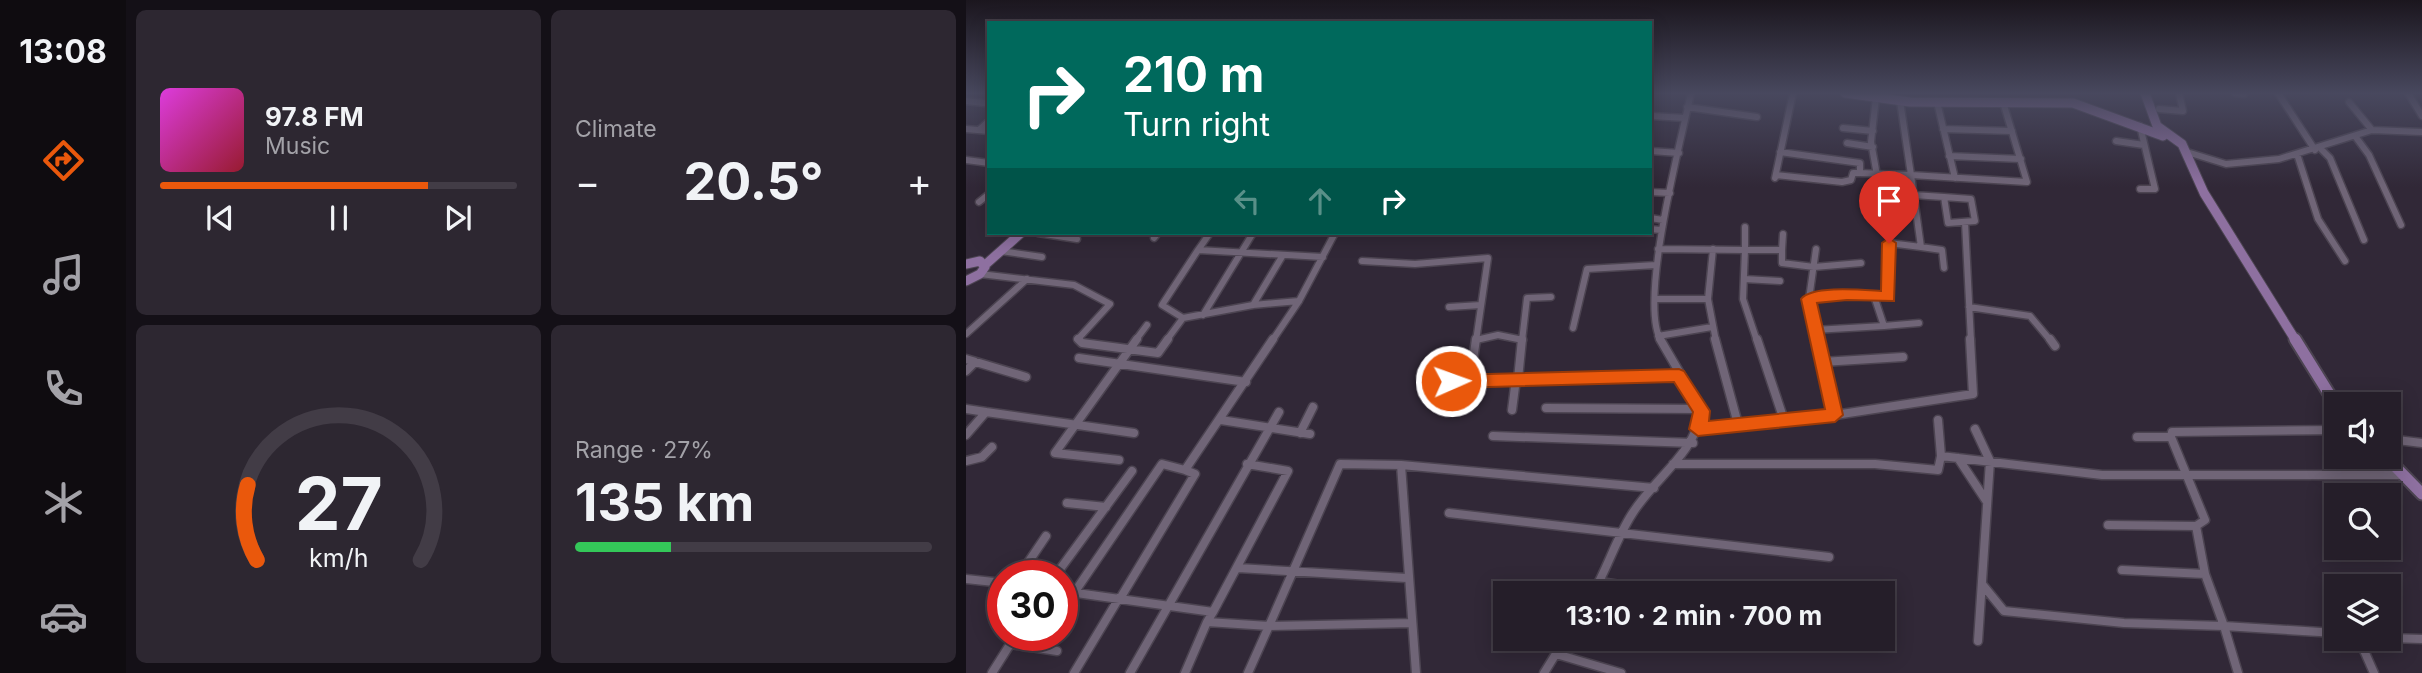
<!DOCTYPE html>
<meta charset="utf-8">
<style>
body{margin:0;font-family:Inter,sans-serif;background:#2d2731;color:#f1f3f6;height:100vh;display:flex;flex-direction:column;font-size:26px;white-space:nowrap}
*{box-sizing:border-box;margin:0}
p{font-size:23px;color:#a3a2a8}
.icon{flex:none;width:38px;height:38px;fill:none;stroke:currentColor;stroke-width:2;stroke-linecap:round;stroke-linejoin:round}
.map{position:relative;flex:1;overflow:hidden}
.drawer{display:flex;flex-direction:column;gap:10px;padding:10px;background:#141017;width:840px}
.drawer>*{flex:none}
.guide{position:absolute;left:21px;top:21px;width:665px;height:214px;border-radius:0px;box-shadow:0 4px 18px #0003,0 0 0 2px #423c46;background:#00695c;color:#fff;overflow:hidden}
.tools{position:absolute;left:1358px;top:392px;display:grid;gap:14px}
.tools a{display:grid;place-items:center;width:77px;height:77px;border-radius:0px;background:#251e29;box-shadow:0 4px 18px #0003,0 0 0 2px #423c46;font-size:35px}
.speed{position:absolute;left:21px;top:560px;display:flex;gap:14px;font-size:35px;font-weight:700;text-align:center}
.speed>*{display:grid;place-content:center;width:91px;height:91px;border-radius:50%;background:#251e29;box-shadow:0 4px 18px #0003,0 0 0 2px #423c46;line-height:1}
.speed .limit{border:10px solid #d22;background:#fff;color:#111}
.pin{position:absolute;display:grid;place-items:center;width:60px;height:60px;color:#fff;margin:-72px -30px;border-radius:50% 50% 50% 0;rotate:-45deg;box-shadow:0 0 7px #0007}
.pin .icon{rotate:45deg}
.me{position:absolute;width:77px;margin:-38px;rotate:88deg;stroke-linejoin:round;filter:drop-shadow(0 0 5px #0008)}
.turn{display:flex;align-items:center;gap:24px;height:147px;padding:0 21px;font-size:32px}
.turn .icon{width:91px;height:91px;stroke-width:2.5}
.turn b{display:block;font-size:49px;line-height:60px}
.lanes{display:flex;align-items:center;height:66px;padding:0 21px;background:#0003;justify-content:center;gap:35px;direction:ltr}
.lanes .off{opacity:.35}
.big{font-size:52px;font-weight:700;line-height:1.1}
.drawer .tile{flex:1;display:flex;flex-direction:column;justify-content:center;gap:10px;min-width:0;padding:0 24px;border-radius:10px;background:#2d2731}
.drawer .dial{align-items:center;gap:0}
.dial svg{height:182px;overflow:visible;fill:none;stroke:#423c46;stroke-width:7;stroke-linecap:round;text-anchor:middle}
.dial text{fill:#f1f3f6;stroke:none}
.song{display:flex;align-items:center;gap:21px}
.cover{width:84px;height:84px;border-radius:10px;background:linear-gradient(135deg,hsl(300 70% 55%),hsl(350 70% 35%))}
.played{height:7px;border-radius:4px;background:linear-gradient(90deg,#ea580c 75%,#423c46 75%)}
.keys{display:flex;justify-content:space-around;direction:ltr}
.heat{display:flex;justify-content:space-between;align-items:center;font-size:38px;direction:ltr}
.charge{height:10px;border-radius:5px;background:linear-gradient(90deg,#34c759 27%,#423c46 0)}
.drawer .tiles{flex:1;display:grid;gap:10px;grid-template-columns:repeat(2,1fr)}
.trip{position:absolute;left:527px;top:581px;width:402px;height:70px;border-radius:0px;background:#251e29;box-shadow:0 4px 18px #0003,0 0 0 2px #423c46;font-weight:700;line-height:70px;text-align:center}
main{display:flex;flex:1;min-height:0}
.dock{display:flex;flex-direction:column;width:126px;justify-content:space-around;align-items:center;background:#0f0c10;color:#a3a2a8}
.dock .icon{width:49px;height:49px}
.dock .selected{color:#ea580c}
.dock b{font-size:32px;color:#f1f3f6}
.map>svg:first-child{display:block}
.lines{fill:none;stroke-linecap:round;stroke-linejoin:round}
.street-far1-casing{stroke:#4c4451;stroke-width:9}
.street-casing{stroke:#4c4451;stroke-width:11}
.secondary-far1-casing{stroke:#4c4451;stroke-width:11}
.secondary-casing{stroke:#4c4451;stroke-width:15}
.street-far1{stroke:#706577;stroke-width:6}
.street{stroke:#706577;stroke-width:8}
.secondary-far1{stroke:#8e70a0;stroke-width:9}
.secondary{stroke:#8e70a0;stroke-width:11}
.route{fill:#ea580c;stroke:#983908;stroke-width:2}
</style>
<main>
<nav class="dock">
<b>13:08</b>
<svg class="icon selected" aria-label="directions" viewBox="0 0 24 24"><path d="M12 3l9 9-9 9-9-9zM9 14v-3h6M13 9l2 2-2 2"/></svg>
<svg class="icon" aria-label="music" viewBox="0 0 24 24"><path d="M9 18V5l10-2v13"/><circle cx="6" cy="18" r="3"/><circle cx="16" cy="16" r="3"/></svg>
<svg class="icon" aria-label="phone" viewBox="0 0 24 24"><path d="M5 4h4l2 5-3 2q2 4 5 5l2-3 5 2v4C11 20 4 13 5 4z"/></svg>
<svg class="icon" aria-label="climate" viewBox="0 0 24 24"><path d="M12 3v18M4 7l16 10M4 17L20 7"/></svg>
<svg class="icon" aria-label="car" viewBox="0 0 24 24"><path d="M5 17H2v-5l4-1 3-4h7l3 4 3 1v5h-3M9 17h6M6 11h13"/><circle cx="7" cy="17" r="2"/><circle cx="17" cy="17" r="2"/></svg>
</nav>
<section class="drawer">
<div class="tiles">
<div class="tile">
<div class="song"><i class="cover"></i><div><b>97.8 FM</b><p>Music</p></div></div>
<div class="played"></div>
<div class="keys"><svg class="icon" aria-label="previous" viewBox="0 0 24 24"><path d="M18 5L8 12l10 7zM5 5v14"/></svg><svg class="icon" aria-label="pause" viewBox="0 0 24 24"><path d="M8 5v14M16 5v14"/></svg><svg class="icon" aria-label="next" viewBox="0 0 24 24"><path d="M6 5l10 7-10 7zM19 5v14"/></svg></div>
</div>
<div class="tile"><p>Climate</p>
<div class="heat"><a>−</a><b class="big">20.5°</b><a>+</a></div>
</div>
<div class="tile dial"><svg viewBox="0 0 100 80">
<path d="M14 69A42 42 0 1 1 86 69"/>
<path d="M14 69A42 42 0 0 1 10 36" stroke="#ea580c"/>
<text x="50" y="56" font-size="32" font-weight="700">27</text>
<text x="50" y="72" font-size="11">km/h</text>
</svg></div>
<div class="tile"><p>Range · 27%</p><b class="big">135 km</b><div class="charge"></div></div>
</div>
</section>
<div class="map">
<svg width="1456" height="673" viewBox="0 0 1456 673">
<rect width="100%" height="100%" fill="#312837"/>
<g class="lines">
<g class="street-far1-casing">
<path id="street-far1" d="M1269 93 1278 94
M1312 93 1349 150
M1442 93 1456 116
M910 97 905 142 914 192
M0 101 18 103
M934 101 945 175 1061 182 1037 102
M971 102 989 178
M1383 102 1406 130
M721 107 791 117
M1193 109 1217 111 1213 93
M686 116 719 118
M1174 126 1189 189H1174
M877 128 907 131
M0 129 23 131
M977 129 1046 131
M13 130 23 121
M1389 136 1403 155 1435 225
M1150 141 1178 145
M881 143 907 147
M1354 148 1364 158 1398 240
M685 151 713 153
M814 152 894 163V173L945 175 955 247 923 243 922 297 881 294 843 299 852 341
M1221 152 1260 164 1313 159 1406 130 1456 132
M1331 154 1352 219 1379 261
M983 156 1055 159
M0 160 23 163
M810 175 876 182 885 180 887 173H894
M809 178 827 93
M684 192 704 193
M900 192 978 197
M978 197 1005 199 1009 221 982 223Z
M13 202 23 194
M899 211 950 214
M684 218 697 220
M999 222 1005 341
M684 229 695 230
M72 233 111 239
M188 238 192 233
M955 247 976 250 978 268
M692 249 779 250V227
M232 250 244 233
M816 250 817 234
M35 251 76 257
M396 261 449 264 522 258 510 341
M14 274 108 285 144 304 112 339 114 341
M778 279 814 281
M690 299H742L750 341
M742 299 747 249
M843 299 850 249
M287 305 317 255
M483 307 515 305
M1003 307 1064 316 1085 341
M237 315 287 233
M217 318 196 305 232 250 357 257
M918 326 953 323
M607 328 621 269 690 265
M848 330 918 326 908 296
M0 334 61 279
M692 336 746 327
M510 340 532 335 557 340
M169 341 181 325
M200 341 217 318 287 305 333 301
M306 341 333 301 369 233
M556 341 561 298 585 297
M695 341C672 302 715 141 725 93
M791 341 777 299 779 250H816V263L848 267 895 263"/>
</g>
<g class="street-casing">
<path id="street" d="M112 339 116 343 192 353 202 339
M749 339 772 424
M791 339 818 420
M852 339 869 415
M1084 339 1089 346
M113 358 280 382
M0 359 60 377
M856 362 937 357
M0 371 9 362
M552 379 556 339
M504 381 510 339
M465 382 713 375
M580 408 734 409
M0 409 20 412 0 435
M546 410 550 379
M20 412 168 433
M255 420 344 434
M972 420 975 456
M732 429 869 415 1007 394 1004 339
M1009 429 1024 461 1012 641
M334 433 347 407
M527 436 727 443
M1171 437H1205L1206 432 1370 430
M1423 439 1456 443
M992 458 1021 502
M153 460 89 453 171 339
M0 461 16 457 26 447
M707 464H909L972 470 975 456 1136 475H1437
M435 465 688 488
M101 503 140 507
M483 513 863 557
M1142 525 1230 526 1239 520 1205 437
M1230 526 1239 574
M272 568 441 578
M1156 570 1239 574 1258 626 1370 633
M53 576 80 536
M89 576 166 471
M0 579 37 583
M634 582 707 593
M1016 584 1038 611 1158 623 1258 626 1272 673
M96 591 247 612 241 622 303 626 374 464 435 465 450 673
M108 593 196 464 219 470
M627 593C642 567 650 539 666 514 689 477 727 456 736 411L694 339
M155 597 229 474 219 470 307 339
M247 612 322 471 281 464
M1423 638 1456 639
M1393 639 1408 673
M45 644 91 651
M590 654 655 673
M26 673 50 635
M108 673 153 598
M164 673 313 412
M219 673 241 622
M282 673 303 626 446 623
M578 673 599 639"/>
</g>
<g class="secondary-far1-casing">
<path id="secondary-far1" d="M879 93 944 102 1107 103 1197 136
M1179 93 1191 126 1216 144 1238 193 1330 341
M0 264 14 261 19 267 14 274 0 281
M19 265 55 233"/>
</g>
<g class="secondary-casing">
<path id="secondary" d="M1329 339 1370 405
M1420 457 1456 494"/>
</g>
<use href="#street-far1" class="street-far1"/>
<use href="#street" class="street"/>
<use href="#secondary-far1" class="secondary-far1"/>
<use href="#secondary" class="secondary"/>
</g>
<linearGradient id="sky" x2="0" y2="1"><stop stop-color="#1b161e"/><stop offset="0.5" stop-color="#48485e"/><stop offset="1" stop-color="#48485e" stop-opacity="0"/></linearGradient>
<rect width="1456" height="187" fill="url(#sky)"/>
<path class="route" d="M923 238 930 243 928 301 881 300 851 303 877 415 869 422 732 436 723 429 727 412 708 382 485 388 476 381 485 375 713 369 718 371 744 411 743 421 859 409 835 299C846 285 897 290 915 291L916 243Z"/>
</svg>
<div class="tools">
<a><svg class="icon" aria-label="sound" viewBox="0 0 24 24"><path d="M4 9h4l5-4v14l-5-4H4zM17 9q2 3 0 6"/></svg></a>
<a><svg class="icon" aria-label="search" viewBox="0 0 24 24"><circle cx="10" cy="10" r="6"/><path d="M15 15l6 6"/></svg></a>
<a><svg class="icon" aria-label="layers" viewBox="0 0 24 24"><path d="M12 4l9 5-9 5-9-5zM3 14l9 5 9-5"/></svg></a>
</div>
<div class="speed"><div class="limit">30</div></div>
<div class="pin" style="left:923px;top:243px;background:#d93025"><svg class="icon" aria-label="arrive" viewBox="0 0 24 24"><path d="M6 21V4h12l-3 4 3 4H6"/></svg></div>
<svg class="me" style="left:485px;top:381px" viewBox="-20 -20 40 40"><circle r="17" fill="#ea580c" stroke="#fff" stroke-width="3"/><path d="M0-11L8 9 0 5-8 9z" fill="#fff"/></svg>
<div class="trip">13:10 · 2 min · 700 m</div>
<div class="guide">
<div class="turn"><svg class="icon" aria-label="right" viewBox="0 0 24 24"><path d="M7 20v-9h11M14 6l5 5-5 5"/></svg><div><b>210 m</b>Turn right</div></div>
<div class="lanes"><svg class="icon off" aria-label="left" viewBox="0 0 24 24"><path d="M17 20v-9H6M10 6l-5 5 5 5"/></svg><svg class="icon off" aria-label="ahead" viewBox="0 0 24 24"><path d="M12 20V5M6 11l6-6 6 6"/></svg><svg class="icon" aria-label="right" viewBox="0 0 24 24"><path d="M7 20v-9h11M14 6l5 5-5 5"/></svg></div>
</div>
</div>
</main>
